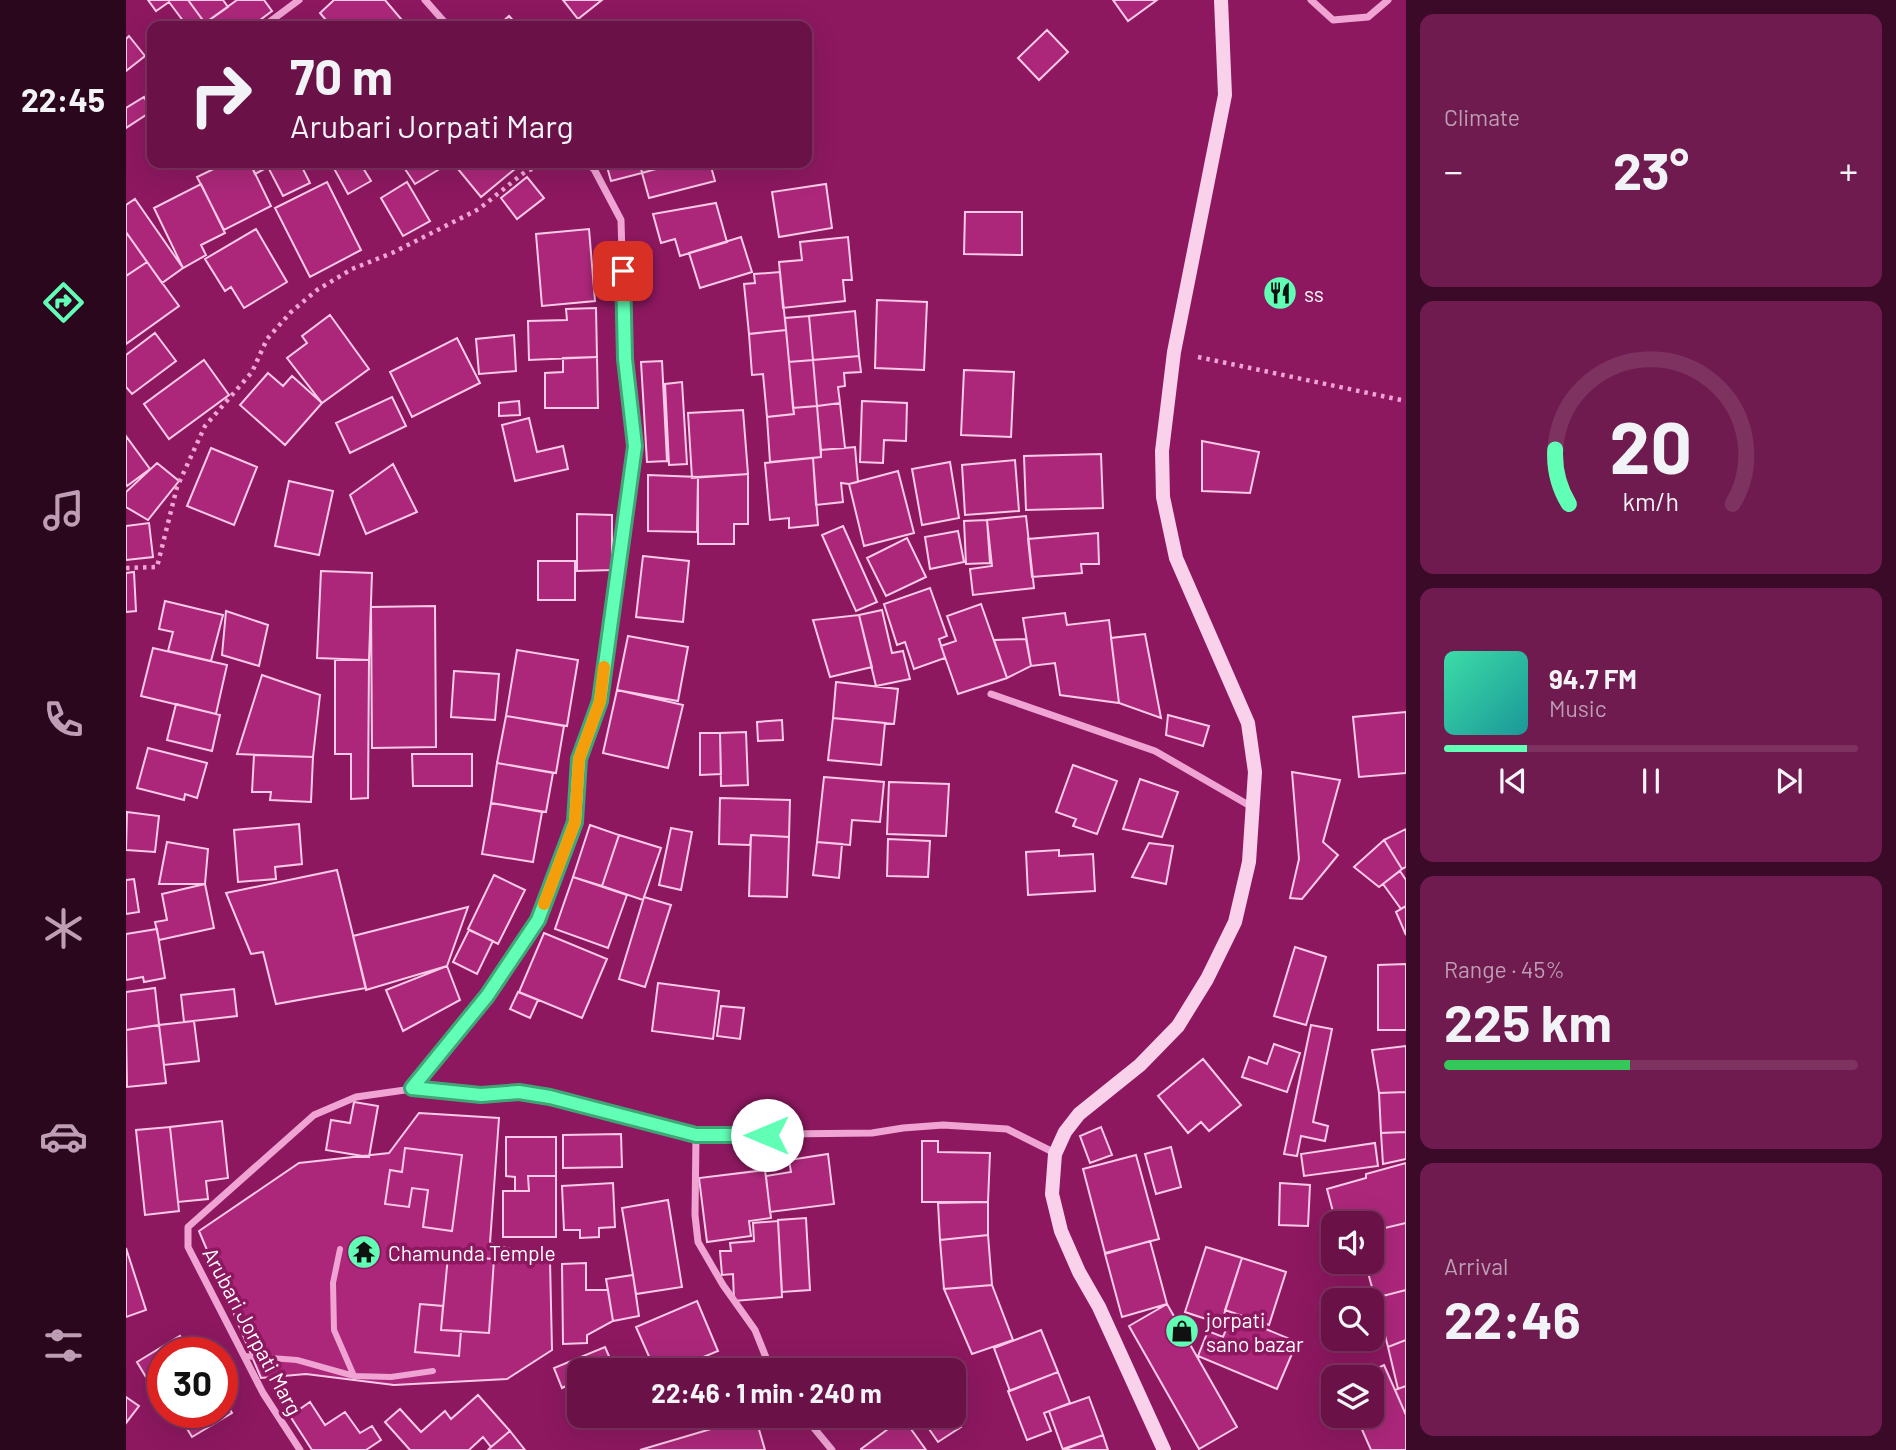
<!DOCTYPE html>
<meta charset="utf-8">
<style>
body{margin:0;font-family:Barlow,sans-serif;background:#6f1b4f;color:#f1f3f6;height:100vh;display:flex;flex-direction:column;font-size:26px;white-space:nowrap}
*{box-sizing:border-box;margin:0}
p{font-size:23px;color:#be9eb4}
.icon{flex:none;width:38px;height:38px;fill:none;stroke:currentColor;stroke-width:2;stroke-linecap:round;stroke-linejoin:round}
.map{position:relative;flex:1;overflow:hidden}
.sheet{display:flex;flex-direction:column;gap:14px;padding:14px;background:#3a0a28;width:490px}
.sheet>*{flex:none}
.banner{position:absolute;left:21px;top:21px;width:665px;height:147px;border-radius:14px;box-shadow:0 7px 28px #0002,0 0 0 2px #7d3260;background:#6a1248;color:#f1f3f6;overflow:hidden}
.buttons{position:absolute;left:1195px;top:1211px;display:grid;gap:14px}
.buttons a{display:grid;place-items:center;width:63px;height:63px;border-radius:14px;background:#6a1248;box-shadow:0 7px 28px #0002,0 0 0 2px #7d3260;font-size:35px}
.speed{position:absolute;left:21px;top:1337px;display:flex;gap:14px;font-size:35px;font-weight:700;text-align:center}
.speed>*{display:grid;place-content:center;width:91px;height:91px;border-radius:50%;background:#6a1248;box-shadow:0 7px 28px #0002,0 0 0 2px #7d3260;line-height:1}
.speed .limit{border:10px solid #d22;background:#fff;color:#111}
.pin{position:absolute;display:grid;place-items:center;width:60px;height:60px;color:#fff;margin:-30px;border-radius:14px;box-shadow:0 4px 10px #0006}
.me{position:absolute;width:77px;margin:-38px;rotate:270deg;stroke-linejoin:round;filter:drop-shadow(0 0 5px #0008)}
.turn{display:flex;align-items:center;gap:24px;height:147px;padding:0 28px;font-size:32px}
.turn .icon{width:91px;height:91px;stroke-width:2.5}
.turn b{display:block;font-size:49px;line-height:60px}
.big{font-size:52px;font-weight:700;line-height:1.1}
.sheet .widget{flex:1;display:flex;flex-direction:column;justify-content:center;gap:10px;min-width:0;padding:0 24px;border-radius:14px;background:#6f1b4f}
.sheet .dial{align-items:center;gap:0}
.dial svg{height:182px;overflow:visible;fill:none;stroke:#7d3260;stroke-width:7;stroke-linecap:round;text-anchor:middle}
.dial text{fill:#f1f3f6;stroke:none}
.song{display:flex;align-items:center;gap:21px}
.cover{width:84px;height:84px;border-radius:10px;background:linear-gradient(135deg,hsl(160 70% 55%),hsl(180 70% 35%))}
.played{height:7px;border-radius:4px;background:linear-gradient(90deg,#61ffb6 20%,#7d3260 20%)}
.keys{display:flex;justify-content:space-around;direction:ltr}
.heat{display:flex;justify-content:space-between;align-items:center;font-size:38px;direction:ltr}
.charge{height:10px;border-radius:5px;background:linear-gradient(90deg,#34c759 45%,#7d3260 0)}
.trip{position:absolute;left:441px;top:1358px;width:399px;height:70px;border-radius:14px;background:#6a1248;box-shadow:0 7px 28px #0002,0 0 0 2px #7d3260;font-weight:700;line-height:70px;text-align:center}
main{display:flex;flex:1;min-height:0}
.tabs{display:flex;flex-direction:column;width:126px;justify-content:space-around;align-items:center;background:#2a071d;color:#be9eb4}
.tabs .icon{width:49px;height:49px}
.tabs .selected{color:#61ffb6}
.tabs b{font-size:32px;color:#f1f3f6}
.map>svg:first-child{display:block}
.building{fill:#ac277a;stroke:#facae8;stroke-width:2}
.lines{fill:none;stroke-linecap:round;stroke-linejoin:round}
.path{stroke:#efa4d3;stroke-width:4.5;stroke-dasharray:3.5 5;stroke-linecap:butt}
.pedestrian{stroke:#efa4d3;stroke-width:6}
.minor{stroke:#efa4d3;stroke-width:7}
.secondary{stroke:#fad1ea;stroke-width:14}
.route-casing{stroke:#3fa676;stroke-width:18}
.route{stroke:#61ffb6;stroke-width:12}
.slow{stroke:#f59e0b;stroke-width:12}
.labels{text-anchor:middle;dominant-baseline:central;stroke-width:7;stroke-linejoin:round;paint-order:stroke}
.poi-label{font-size:21px;fill:#fff;stroke:#8d1860;text-anchor:start}
.street-label{font-size:21px;fill:#fff;stroke:#8d1860}
</style>
<main>
<nav class="tabs">
<b>22:45</b>
<svg class="icon selected" aria-label="directions" viewBox="0 0 24 24"><path d="M12 3l9 9-9 9-9-9zM9 14v-3h6M13 9l2 2-2 2"/></svg>
<svg class="icon" aria-label="music" viewBox="0 0 24 24"><path d="M9 18V5l10-2v13"/><circle cx="6" cy="18" r="3"/><circle cx="16" cy="16" r="3"/></svg>
<svg class="icon" aria-label="phone" viewBox="0 0 24 24"><path d="M5 4h4l2 5-3 2q2 4 5 5l2-3 5 2v4C11 20 4 13 5 4z"/></svg>
<svg class="icon" aria-label="climate" viewBox="0 0 24 24"><path d="M12 3v18M4 7l16 10M4 17L20 7"/></svg>
<svg class="icon" aria-label="car" viewBox="0 0 24 24"><path d="M5 17H2v-5l4-1 3-4h7l3 4 3 1v5h-3M9 17h6M6 11h13"/><circle cx="7" cy="17" r="2"/><circle cx="17" cy="17" r="2"/></svg>
<svg class="icon" aria-label="filters" viewBox="0 0 24 24"><path d="M4 7h16M4 17h16"/><circle cx="9" cy="7" r="2"/><circle cx="15" cy="17" r="2"/></svg>
</nav>
<div class="map">
<svg width="1280" height="1450" viewBox="0 0 1280 1450">
<rect width="100%" height="100%" fill="#8d1860"/>
<path class="building" d="M22 0H62L81 26H61L43 2 30 11Z
M62 0H97L102 7 79 23Z
M111 0H138L146 11 126 26H81L79 23Z
M208 0H259L281 26H205L194 13Z
M437 0H476L452 19Z
M987 0H1031L1002 21Z
M383 16 392 26H372Z
M921 30 942 52 913 80 892 58Z
M3 36 19 56 0 71V39Z
M18 97 26 111 0 128V108Z
M100 163H124L145 206 98 230 71 177Z
M124 163H174L184 183 157 196 142 167 129 174Z
M205 163H234L245 181 222 194Z
M275 163H308L312 170 289 184Z
M327 163H395V164L355 197Z
M480 163H514L516 173 485 181Z
M514 163H551L516 173Z
M551 163H584L589 181 523 198 516 173Z
M401 177 418 198 391 219 375 198Z
M201 182 235 250 184 277 149 208Z
M281 182 304 221 277 236 255 198Z
M75 184 99 233 75 245 80 255 57 268 28 208Z
M700 184 706 228 653 237 646 192Z
M9 199 57 268 36 283 0 232V205Z
M590 203 601 242 554 256 549 239 535 243 527 214Z
M839 212H896V255L838 254Z
M130 229 161 282 118 308 105 287 99 291 79 259Z
M463 229 469 301 416 306 410 234Z
M0 232 21 262 0 276Z
M615 237 626 272 574 288 563 253Z
M722 237 726 280H717L719 301 657 308 653 262 676 260 674 242Z
M21 262 53 306 0 344V276Z
M654 272 660 330 623 334 618 284 629 283 628 274Z
M751 300 801 302 798 370 749 368Z
M470 308 471 357 403 360 402 321 441 320 440 309Z
M729 311 733 356 687 360 683 316Z
M204 315 243 369 196 403 161 358 181 343 176 336Z
M683 316 687 360 663 362 659 318Z
M660 330 668 414 641 417 637 374 626 375 623 334Z
M29 333 50 361 6 394 0 387V355Z
M388 335 390 371 353 374 350 339Z
M331 338 354 383 286 417 264 372Z
M733 356 735 372 718 373 719 386 712 387 714 403 691 406 687 360Z
M471 357 472 408H419V373L437 372V358Z
M78 360 103 395 43 439 18 404Z
M687 360 691 406 667 408 663 362Z
M536 361 541 461 521 462 515 362Z
M838 370 888 372 885 437 835 435Z
M142 373 157 386 166 376 196 403 159 445 114 405Z
M556 382 561 464 543 465 539 384Z
M266 397 280 426 224 453 210 423Z
M393 401 394 415 373 416V403Z
M736 401 781 403 780 441 758 440 757 463 734 462Z
M714 403 719 448 695 450 691 406Z
M691 406 695 457 644 462 641 417 668 414 667 408Z
M617 410 622 474 566 478 562 413Z
M403 418 411 452 437 446 442 469 389 481 376 425Z
M0 436 24 469 1 486 0 484Z
M1076 441 1133 452 1124 493 1076 491Z
M729 447 732 482 723 484 715 483 717 502 690 505 687 458 695 457V450Z
M85 448 131 467 108 525 61 506Z
M975 454 977 508 900 510 898 456Z
M687 458 692 525 663 528V518L644 520 639 463Z
M889 460 893 511 839 515 836 465Z
M824 462 833 518 796 525 786 469Z
M31 463 53 481 22 520 0 507V492Z
M267 464 291 512 240 534 224 495Z
M772 471 788 533 738 546 723 484Z
M622 474V524H608V544H572V477Z
M522 475 572 477 571 532 522 531Z
M163 481 207 491 193 555 149 546Z
M451 514 486 515V570L451 571Z
M900 516 908 588 847 595 844 569 866 566 861 520Z
M861 520 864 563 840 564 838 521Z
M23 523 27 557 0 560V526Z
M717 526 751 602 730 611 696 535Z
M832 531 838 562 804 569 799 537Z
M972 533 973 564H955L956 573 906 577 902 539Z
M781 538 800 577 760 596 741 558Z
M517 556 563 561 557 622 510 617Z
M412 561H449V600H412Z
M195 571 246 573 243 660 191 658Z
M8 572 10 611 0 612V573Z
M804 588 821 636 813 639 819 658 788 669 779 642 771 645 758 604Z
M39 601 97 615 85 661 42 651 47 632 33 629Z
M855 604 881 678 832 694 815 646 830 641 821 616Z
M309 606 310 747 246 748 245 607Z
M756 610 766 653 777 651 784 679 750 686 733 615Z
M100 611 142 625 133 666 96 655Z
M939 613 941 625 983 620 993 703 934 695 929 663 905 666 897 618Z
M733 615 746 667 704 677 687 620Z
M1019 634 1035 718 993 703 985 638Z
M502 636 562 647 552 701 491 690Z
M900 639 905 666 881 678 868 640Z
M27 648 101 665 90 714 15 696Z
M391 650 452 660 441 726 380 716Z
M209 660H243L242 798 225 799V754H209Z
M328 671 373 674 369 720 325 717Z
M136 675 194 695 187 757 111 754Z
M710 682 772 689 768 724 707 718Z
M491 690 557 705 542 768 477 753Z
M50 704 94 715 86 751 41 740Z
M1280 712V773L1233 777 1227 717Z
M1042 715 1083 726 1077 746 1040 735Z
M380 716 438 726 430 773 371 763Z
M707 718 759 723 755 765 702 760Z
M656 720 657 740 632 741 631 722Z
M620 732 622 785 595 786 594 733Z
M574 733H594L595 774 574 775Z
M22 748 81 763 71 798 59 794 58 800 11 788Z
M286 754H346V786H287Z
M128 755 187 757 185 802 144 800 145 792H126Z
M371 763 427 773 420 812 365 803Z
M947 765 991 781 971 834 947 826 950 819 930 812Z
M1166 772 1214 780 1197 842 1212 855 1176 899 1164 898 1173 859Z
M698 777 758 782 754 822 726 820 724 845 691 842Z
M1014 779 1052 792 1036 837 997 829Z
M763 782 823 784 820 836 761 834Z
M594 798 664 800 663 837 625 835 624 845 593 844Z
M365 803 416 812 407 862 356 854Z
M1 812 33 816 29 852 0 850Z
M173 824 176 864 149 867 150 879 112 882 108 830Z
M464 825 493 835 476 886 447 877Z
M545 828 566 832 555 890 533 885Z
M1280 829V867L1276 869 1258 840Z
M493 835 535 848 517 900 476 886Z
M625 835 663 837 661 897 623 896Z
M762 839 804 841 802 877 761 876Z
M1258 840 1276 869 1253 887 1228 867Z
M41 842 82 849 79 884H33Z
M691 842 716 844 713 878 687 875Z
M1023 843 1047 846 1040 884 1006 877Z
M933 850V856L967 854 969 891 902 895 900 852Z
M211 870 240 988 150 1004 137 952 125 954 100 893Z
M1274 871 1280 880V906L1275 909 1257 884Z
M368 875 399 890 372 944 342 929Z
M447 877 501 895 482 948 429 929Z
M8 879 13 912 0 914V880Z
M79 884 88 928 33 940 29 922 41 920 36 894Z
M518 897 545 905 519 987 493 979Z
M1280 906V935L1270 912Z
M342 907 321 966 240 990 227 936Z
M31 929 39 978 18 982 17 977 0 980V934Z
M343 930 367 941 351 974 327 962Z
M418 933 481 959 456 1018 393 992Z
M1169 947 1200 957 1180 1025 1148 1016Z
M1280 964V1030H1252V965Z
M321 966 334 1000 277 1031 260 990Z
M532 983 593 991 587 1039 526 1031Z
M29 988 33 1025 0 1030V992Z
M108 989 111 1016 58 1022 55 995Z
M392 992 412 1000 404 1018 384 1009Z
M595 1006 618 1008 614 1039 591 1036Z
M68 1021 73 1061 38 1065 33 1025Z
M33 1025 40 1083 1 1087 0 1030Z
M1185 1025 1206 1029 1187 1122 1202 1126 1199 1141 1175 1136 1171 1156 1158 1154Z
M1148 1044 1174 1053 1161 1092 1116 1077 1123 1057 1141 1064Z
M1280 1046V1092L1253 1093 1246 1050Z
M1077 1059 1115 1105 1083 1131 1075 1122 1062 1133 1032 1096Z
M1280 1092V1132L1255 1133 1253 1093Z
M228 1102 252 1106 243 1157 200 1150 205 1120 224 1123Z
M293 1113 373 1118 364 1243 424 1261 426 1350 381 1379 268 1385 180 1374 135 1378 73 1231 173 1163 263 1153Z
M96 1121 102 1178 80 1181 82 1199 52 1202 44 1127Z
M44 1127 53 1211 19 1215 10 1130Z
M975 1127 986 1155 964 1163 954 1136Z
M1280 1132V1159L1257 1164 1255 1133Z
M495 1134 496 1167 437 1168V1135Z
M380 1137H430V1176H402L403 1191H389V1177L380 1176Z
M796 1141H812V1152L864 1153 862 1202H796Z
M1249 1143 1252 1166 1178 1176 1175 1154Z
M1045 1147 1055 1187 1030 1194 1019 1154Z
M279 1148 336 1155 326 1231 297 1227 302 1190 286 1188 283 1207 259 1204 264 1170 276 1172Z
M702 1154 708 1204 644 1212 640 1176 665 1172 663 1160Z
M1010 1155 1033 1239 979 1253 957 1169Z
M1280 1163V1223L1246 1231V1223H1210L1201 1189 1240 1178V1174Z
M639 1170 645 1218 623 1221 625 1236 581 1242 573 1178Z
M402 1176H430V1237H377V1191H403Z
M487 1183 489 1227 473 1228V1237L454 1238V1230H438L436 1186Z
M1154 1183 1184 1185 1182 1226 1153 1225Z
M542 1200 556 1287 510 1294 496 1208Z
M862 1202V1235L814 1240 812 1203Z
M680 1218 684 1290 656 1292 652 1220Z
M652 1221 656 1297 608 1301 607 1274 596 1275 594 1251H605L604 1243 628 1241 627 1223Z
M1280 1223V1290L1249 1298 1239 1262H1246V1231Z
M862 1235 866 1285 818 1289 814 1240Z
M1024 1241 1041 1304 996 1317 979 1254Z
M1080 1247 1116 1258 1095 1324 1059 1312Z
M0 1248 20 1310 0 1317Z
M322 1256 368 1259 363 1333 315 1330Z
M1116 1258 1160 1272 1143 1325 1099 1310Z
M460 1263V1290H482L487 1321 461 1335V1343L437 1344 436 1264Z
M507 1275 513 1316 487 1321 480 1279Z
M866 1285 887 1340 846 1354 818 1289Z
M1280 1290V1340L1262 1347 1249 1298Z
M571 1301 592 1351 546 1370H529L510 1327Z
M294 1304 317 1306 315 1330 335 1331 333 1356 289 1352Z
M1041 1304 1111 1427 1073 1449 1003 1326Z
M1106 1315 1171 1342 1151 1389 1072 1356 1082 1331 1097 1337Z
M915 1330 932 1372 884 1391 868 1348Z
M54 1336 64 1353H37V1383L27 1389 11 1362Z
M1280 1340V1386L1272 1389 1262 1347Z
M479 1347 489 1370H453V1412L442 1385 436 1388 428 1368Z
M563 1363 566 1370H547Z
M1258 1365 1280 1415V1450H1245L1230 1416H1246V1377H1232Z
M932 1372 944 1403 918 1413 925 1431 901 1440 882 1391Z
M1280 1386V1415L1269 1390Z
M352 1395 384 1431 365 1447 357 1437 343 1450H284L259 1422 274 1409 295 1432 319 1411 325 1419Z
M0 1397 13 1406 0 1423Z
M96 1397 106 1413 66 1437 51 1412H96Z
M963 1397 977 1435 937 1450 923 1411Z
M184 1402 199 1425 219 1412 234 1433 246 1426 255 1440 240 1450H186L164 1416Z
M828 1415 835 1427 812 1442 794 1416Z
M555 1416H586L587 1418 561 1429Z
M629 1416 639 1450H514Z
M714 1416H733L721 1425Z
M777 1418 800 1450H735V1449Z
M384 1431 399 1450H362L365 1447Z
M977 1435 982 1450H938L937 1449Z"/>
<g class="lines">
<path class="path" d="M1072 357 1280 401
M0 568 31 567 51 487 79 426 126 372 141 339 165 312 191 290 226 269 266 253 353 209 400 171 426 163"/>
<path class="pedestrian" d="M214 1249 207 1283 208 1330 228 1376
M118 1356 171 1360 228 1376 265 1377 307 1371"/>
<path class="minor" d="M299 0 322 26
M1185 0 1207 20 1242 17 1262 0
M138 26 173 0
M865 694 1029 751 1126 807
M286 1089 355 1095 392 1092 424 1097 570 1135 746 1133 777 1128 817 1125 881 1129 929 1153
M570 1135 569 1215 572 1242 597 1285 629 1330 645 1370
M678 1416 706 1450
M174 1450 137 1393 62 1247V1227L188 1115 230 1097 286 1089 361 996 412 920 449 822 452 759 474 700 509 446 499 359 495 220 468 169 461 163"/>
<path class="secondary" d="M1038 1450 973 1307 953 1272 935 1231 926 1194 929 1154 939 1132 953 1114 1014 1065 1052 1026 1081 979 1109 922 1123 862 1129 772 1122 723 1050 558 1037 497 1036 451 1048 352 1099 95 1095 0"/>
</g>
<g class="lines">
<g class="route-casing">
<path id="route" d="M497 271 499 359 509 446 474 701 453 759 449 822 412 920 361 996 286 1088 355 1095 393 1092 424 1097 570 1135H641"/>
</g>
<use href="#route" class="route"/>
<path class="slow" d="M418 904 449 822 453 759 474 701 478 667"/>
</g>
<defs>
<g id="restaurant-disc" transform="scale(1.75)"><circle r="9.5" fill="#61ffb6" stroke="#8d1860"/><path d="M-5-6h1v4h1v-4h1v4h1v-4h1v5L-1.5 .5V6h-2V.5L-5-1ZM5-6V6H3V1.5H1.5Q1.5-4 5-6Z" fill="#111"/></g>
<g id="temple-disc" transform="scale(1.75)"><circle r="9.5" fill="#61ffb6" stroke="#8d1860"/><path d="M0-6L5-2H3V0L6.5 2.5H4V6H1.5V3h-3V6H-4V2.5H-6.5L-3 0V-2H-5Z" fill="#111"/></g>
<g id="shop-disc" transform="scale(1.75)"><circle r="9.5" fill="#61ffb6" stroke="#8d1860"/><path d="M-5-2.5h2.3a2.7 3.5 0 0 1 5.4 0H5L5.5 6h-11ZM-1.5-2.5h3a1.5 2.3 0 0 0-3 0Z" fill="#111"/></g>
</defs>
<g fill-rule="evenodd">
<use href="#restaurant-disc" x="1154" y="293"/>
<use href="#temple-disc" x="238" y="1252"/>
<use href="#shop-disc" x="1056" y="1331"/>
</g>
<g class="labels">
<g class="poi-label">
<text x="1178" y="293">ss</text>
<text x="262" y="1252">Chamunda Temple</text>
<text x="1080" y="1319">jorpati<tspan x="1080" dy="24">sano bazar</tspan></text>
</g>
<g class="street-label">
<text transform="translate(127 1331) rotate(62)">Arubari Jorpati Marg</text>
</g>
</g>
</svg>
<div class="buttons">
<a><svg class="icon" aria-label="sound" viewBox="0 0 24 24"><path d="M4 9h4l5-4v14l-5-4H4zM17 9q2 3 0 6"/></svg></a>
<a><svg class="icon" aria-label="search" viewBox="0 0 24 24"><circle cx="10" cy="10" r="6"/><path d="M15 15l6 6"/></svg></a>
<a><svg class="icon" aria-label="layers" viewBox="0 0 24 24"><path d="M12 4l9 5-9 5-9-5zM3 14l9 5 9-5"/></svg></a>
</div>
<div class="speed"><div class="limit">30</div></div>
<div class="pin" style="left:497px;top:271px;background:#d93025"><svg class="icon" aria-label="arrive" viewBox="0 0 24 24"><path d="M6 21V4h12l-3 4 3 4H6"/></svg></div>
<svg class="me" style="left:641px;top:1135px" viewBox="-20 -20 40 40"><circle r="19" fill="#fff"/><path d="M0-13L10 11 0 6-10 11z" fill="#61ffb6"/></svg>
<div class="trip">22:46 · 1 min · 240 m</div>
<div class="banner">
<div class="turn"><svg class="icon" aria-label="right" viewBox="0 0 24 24"><path d="M7 20v-9h11M14 6l5 5-5 5"/></svg><div><b>70 m</b>Arubari Jorpati Marg</div></div>
</div>
</div>
<section class="sheet">
<div class="widget"><p>Climate</p>
<div class="heat"><a>−</a><b class="big">23°</b><a>+</a></div>
</div>
<div class="widget dial"><svg viewBox="0 0 100 80">
<path d="M14 69A42 42 0 1 1 86 69"/>
<path d="M14 69A42 42 0 0 1 8 45" stroke="#61ffb6"/>
<text x="50" y="56" font-size="32" font-weight="700">20</text>
<text x="50" y="72" font-size="11">km/h</text>
</svg></div>
<div class="widget">
<div class="song"><i class="cover"></i><div><b>94.7 FM</b><p>Music</p></div></div>
<div class="played"></div>
<div class="keys"><svg class="icon" aria-label="previous" viewBox="0 0 24 24"><path d="M18 5L8 12l10 7zM5 5v14"/></svg><svg class="icon" aria-label="pause" viewBox="0 0 24 24"><path d="M8 5v14M16 5v14"/></svg><svg class="icon" aria-label="next" viewBox="0 0 24 24"><path d="M6 5l10 7-10 7zM19 5v14"/></svg></div>
</div>
<div class="widget"><p>Range · 45%</p><b class="big">225 km</b><div class="charge"></div></div>
<div class="widget"><p>Arrival</p><b class="big">22:46</b></div>
</section>
</main>
